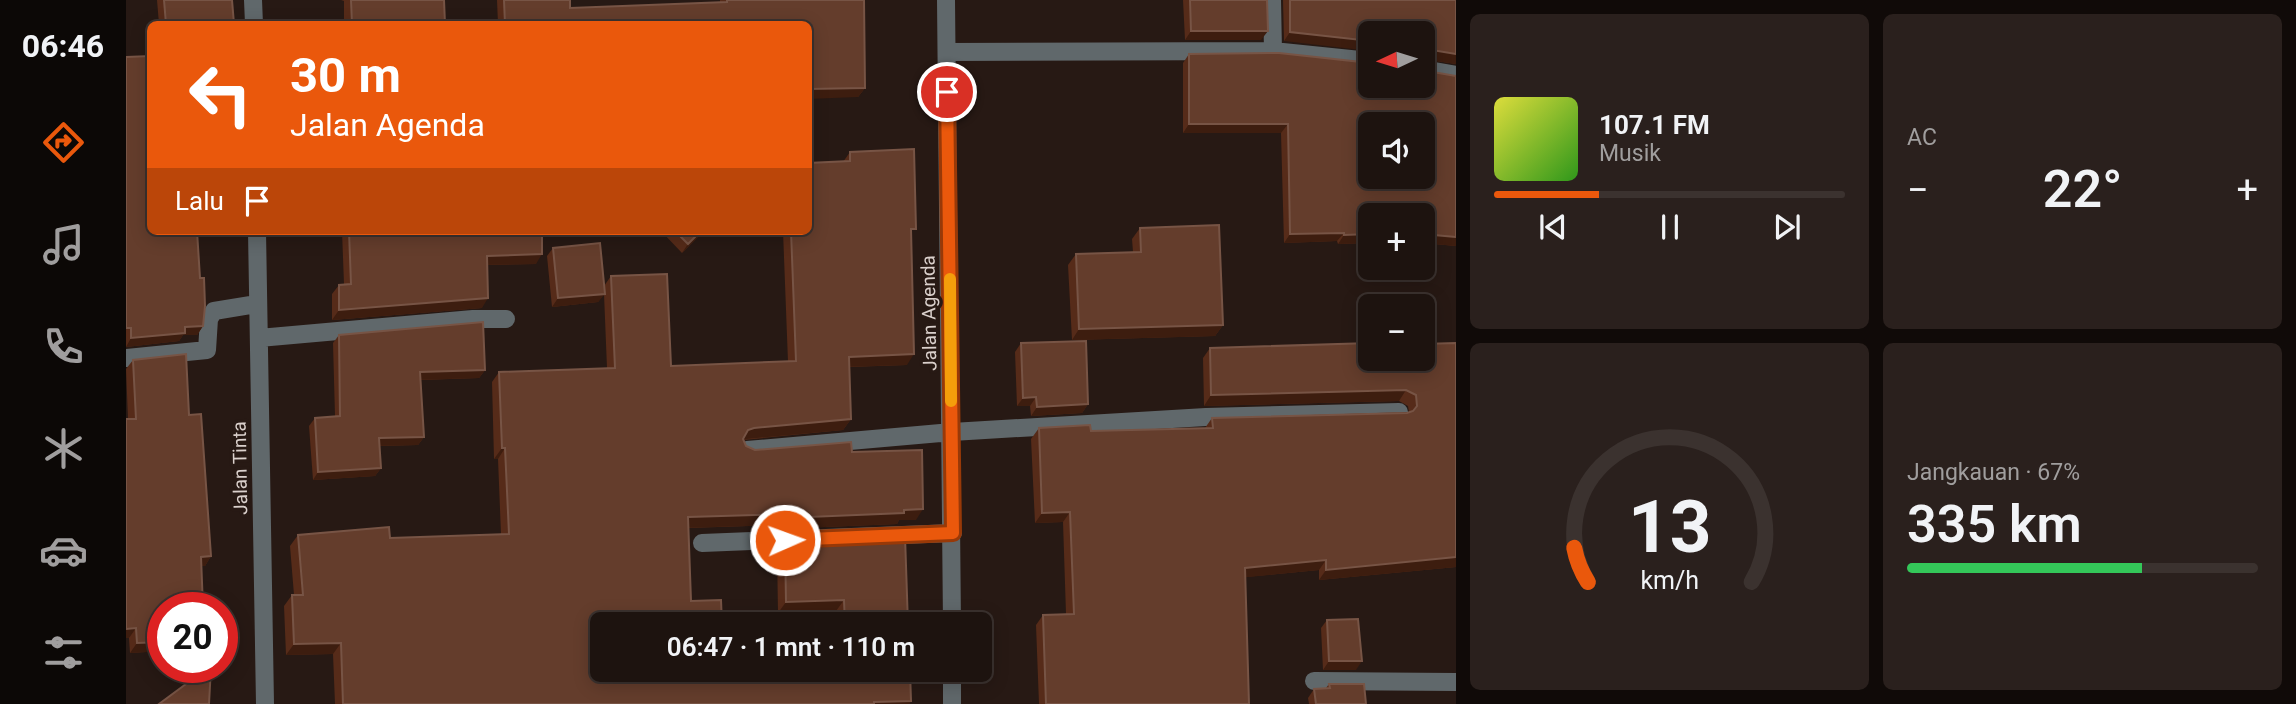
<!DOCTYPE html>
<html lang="id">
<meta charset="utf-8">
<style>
body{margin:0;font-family:Roboto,sans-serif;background:#2a201d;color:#f1f3f6;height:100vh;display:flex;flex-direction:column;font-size:26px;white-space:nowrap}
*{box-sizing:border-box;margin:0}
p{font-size:23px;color:#a09e9e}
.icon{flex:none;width:38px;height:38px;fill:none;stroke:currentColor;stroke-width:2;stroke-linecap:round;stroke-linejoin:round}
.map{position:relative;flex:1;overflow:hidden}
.details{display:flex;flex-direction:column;gap:14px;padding:14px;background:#100a08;width:840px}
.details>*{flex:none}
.banner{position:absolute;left:21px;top:21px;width:665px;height:214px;border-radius:10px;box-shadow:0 4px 18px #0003,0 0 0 2px #3b322f;background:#ea580c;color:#fff;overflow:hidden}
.needle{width:46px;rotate:266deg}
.controls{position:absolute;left:1232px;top:21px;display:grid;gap:14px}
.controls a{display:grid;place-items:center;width:77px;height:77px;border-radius:10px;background:#1d130f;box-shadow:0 4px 18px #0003,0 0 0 2px #3b322f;font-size:35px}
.speed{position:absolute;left:21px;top:592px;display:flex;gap:14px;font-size:35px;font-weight:700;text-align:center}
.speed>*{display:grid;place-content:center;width:91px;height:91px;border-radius:50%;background:#1d130f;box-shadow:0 4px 18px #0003,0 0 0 2px #3b322f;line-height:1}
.speed .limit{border:10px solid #d22;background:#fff;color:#111}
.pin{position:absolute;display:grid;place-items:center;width:60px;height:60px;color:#fff;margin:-30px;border:4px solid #fff;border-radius:50%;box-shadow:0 2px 7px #0007}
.me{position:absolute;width:77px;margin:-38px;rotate:88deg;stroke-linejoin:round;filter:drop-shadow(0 0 5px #0008)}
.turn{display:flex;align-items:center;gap:24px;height:147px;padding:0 28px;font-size:32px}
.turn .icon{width:91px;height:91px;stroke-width:2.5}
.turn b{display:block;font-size:49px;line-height:60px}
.then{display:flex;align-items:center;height:66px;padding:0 28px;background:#0003;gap:14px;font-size:26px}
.big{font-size:52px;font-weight:600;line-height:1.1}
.details .card{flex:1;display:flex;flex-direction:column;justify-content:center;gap:10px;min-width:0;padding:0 24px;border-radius:10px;background:#2a201d}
.details .dial{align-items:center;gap:0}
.dial svg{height:182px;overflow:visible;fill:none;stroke:#3b322f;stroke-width:7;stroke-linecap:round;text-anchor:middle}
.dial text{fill:#f1f3f6;stroke:none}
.song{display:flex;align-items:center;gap:21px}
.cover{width:84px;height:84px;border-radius:10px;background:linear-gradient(135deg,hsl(60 70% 55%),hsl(110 70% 35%))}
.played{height:7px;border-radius:4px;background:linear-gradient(90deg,#ea580c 30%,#3b322f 30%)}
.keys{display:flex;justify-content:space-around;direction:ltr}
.heat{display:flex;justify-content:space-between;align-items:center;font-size:38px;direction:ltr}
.charge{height:10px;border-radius:5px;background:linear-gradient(90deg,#34c759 67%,#3b322f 0)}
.details .tiles{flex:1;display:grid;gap:14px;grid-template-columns:repeat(2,1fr)}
.trip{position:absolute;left:464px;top:612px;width:402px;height:70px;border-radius:10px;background:#1d130f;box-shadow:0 4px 18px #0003,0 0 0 2px #3b322f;font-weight:600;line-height:70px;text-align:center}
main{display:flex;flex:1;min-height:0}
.tab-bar{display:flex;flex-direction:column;width:126px;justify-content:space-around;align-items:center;background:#0c0806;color:#a09e9e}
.tab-bar .icon{width:49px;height:49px}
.tab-bar .selected{color:#ea580c}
.tab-bar b{font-size:32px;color:#f1f3f6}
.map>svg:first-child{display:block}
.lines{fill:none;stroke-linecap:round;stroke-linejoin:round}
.minor{stroke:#60686b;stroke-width:18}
.wall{fill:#562b19}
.shaded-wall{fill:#3d1d0f}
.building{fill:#643d2c;stroke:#775445;stroke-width:2;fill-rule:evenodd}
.route-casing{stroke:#983908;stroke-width:18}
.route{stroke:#ea580c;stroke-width:12}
.slow{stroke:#f59e0b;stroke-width:12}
.labels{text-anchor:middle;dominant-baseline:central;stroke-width:7;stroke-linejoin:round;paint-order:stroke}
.street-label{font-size:19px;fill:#dad0cc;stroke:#271914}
</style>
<main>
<nav class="tab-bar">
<b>06:46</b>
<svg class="icon selected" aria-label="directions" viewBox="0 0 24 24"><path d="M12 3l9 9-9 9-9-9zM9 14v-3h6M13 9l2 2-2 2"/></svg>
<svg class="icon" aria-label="music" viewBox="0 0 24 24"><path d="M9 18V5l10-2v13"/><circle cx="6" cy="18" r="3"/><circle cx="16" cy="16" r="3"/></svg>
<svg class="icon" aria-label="phone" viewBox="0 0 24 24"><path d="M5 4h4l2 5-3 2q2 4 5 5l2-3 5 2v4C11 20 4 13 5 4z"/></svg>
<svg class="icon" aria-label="climate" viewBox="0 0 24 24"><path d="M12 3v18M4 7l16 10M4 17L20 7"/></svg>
<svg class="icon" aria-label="car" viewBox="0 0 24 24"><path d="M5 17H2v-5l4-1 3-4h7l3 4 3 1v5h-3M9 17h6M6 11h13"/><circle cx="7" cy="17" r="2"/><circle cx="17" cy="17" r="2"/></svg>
<svg class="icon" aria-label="filters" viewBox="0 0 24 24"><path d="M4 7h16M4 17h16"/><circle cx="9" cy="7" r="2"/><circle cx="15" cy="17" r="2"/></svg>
</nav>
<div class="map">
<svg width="1330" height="704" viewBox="0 0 1330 704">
<rect width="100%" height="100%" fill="#271914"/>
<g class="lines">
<path class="minor" d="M127 0 128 24
M820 0 826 625
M1146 0 1147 51
M821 52 1147 51 1244 61
M1297 69 1330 75
M131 231 139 704
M133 338 347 319H380
M0 358 81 350 83 319 88 311 131 304
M621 450 826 432 1080 417 1273 412
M576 543 827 533
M1188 681 1330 682
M826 704V670"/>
</g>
<path class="wall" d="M31 0H106L108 24H33Z
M215 0H318L319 24H218V1Z
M371 0H444V8L594 2V0H738L739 88 732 97 682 24H372Z
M1057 0H1141L1135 40H1059Z
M1157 0H1330V64L1297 59V33L1158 41Z
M1063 54 1301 71 1330 76V246L1297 243V215H1244V243L1212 244 1211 241 1158 243 1155 133H1057V63Z
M0 57 24 231 77 326 71 335H57L53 341 0 347Z
M724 152 785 236 781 365 723 367 725 419 717 430 617 440 620 446 629 450 726 452 790 520H773L771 524 651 529V525L562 528 565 601 597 676 713 672V670H784L785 701 783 704H209L207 654 160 655 158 606 166 595H168L164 546 172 535 264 538 375 534 372 459H368L366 382 373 372 481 368 478 294 472 302 426 307 421 256 427 248 478 286 485 276 545 366 662 362 657 231H682L717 162Z
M1014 228 1097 325 1089 336 946 340 942 265 950 254 1007 252 1006 239Z
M216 231H416L410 264 361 265 356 308 206 320V294L213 285 218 284Z
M535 231H578L556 253Z
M213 335 359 370 353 378 295 380 298 437 292 445 253 446 255 468 249 476 187 480 183 426 189 418 209 416 207 343Z
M895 343 962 404 956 413 905 416 904 406H891L889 352Z
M1084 348 1297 359 1330 567 1193 580V570L1119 577 1123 704H913L910 625 917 615 940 614 937 522 909 523 905 439 913 428 965 431 1079 428 1086 418 1283 412 1282 406 1273 401 1078 406 1077 358Z
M7 360 63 415 85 556 79 566H75L37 607V651L4 653 3 638H0V419H2L0 369Z
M659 540 782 625H711L710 611 652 613 651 551Z
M1201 620 1230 670H1197L1195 628Z
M1203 684 1240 704H1183L1182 698 1188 689 1200 688Z"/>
<path class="shaded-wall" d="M1065 31H1142L1135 40H1059Z
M1164 32 1244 41V51L1158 41Z
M1300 49 1330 54V64L1297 59V52Z
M739 88 732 97 682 99V89Z
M1063 124H1162L1155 133H1057Z
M575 231H578L556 253 562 244Z
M1218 233 1211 241 1158 243 1164 234Z
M1244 234V243L1212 244 1218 235Z
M1297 234 1330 237V246L1297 243Z
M416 254 410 264 354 265 361 256Z
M479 294 472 302 426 307 432 298Z
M362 298 356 308 206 320 213 310Z
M1097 325 1089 336 946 340 953 329Z
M77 326 71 335H57L53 341 0 347 5 338 59 327Z
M788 354 781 365 715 367 723 357Z
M359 370 353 378 289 380 294 372Z
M1280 390 1273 401 1078 406 1085 395Z
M910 397 904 406H891L897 398Z
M962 404 956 413 905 416 911 407Z
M725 419 717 430 620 439 614 441 622 430 628 428Z
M298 437 292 445 247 446 253 438Z
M376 448H379L372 459H368Z
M255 468 249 476 187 480 192 472Z
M797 509 790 520H773L771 524 651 529 659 518Z
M944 512 937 522 909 523 916 513Z
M659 514 651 525 554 528 562 517Z
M85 556 79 566H68L75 557Z
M1330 557V567L1193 580 1200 570Z
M1200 560 1193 570 1112 578 1119 568Z
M718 600 710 611 652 613 660 602Z
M10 628 3 638H0V629Z
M37 642V651L4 653 11 643Z
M215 643 207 654 160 655 168 644Z
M1203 661H1236L1230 670H1197Z
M785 701 783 704H747L748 702Z"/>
<path class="building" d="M38 0H106L108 24H40Z
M225 0H318L319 24H226Z
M378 0H444V8L601 2V0H738L739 88 682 89V24H379Z
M1064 0H1141L1142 31H1065Z
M1164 0H1330V54L1300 49 1297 52V33H1244V41L1164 32Z
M1153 53 1244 63V86H1297V69L1301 71 1330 76V237L1297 234V215H1244V234L1218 235V233L1164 234 1162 124H1063V54ZM1244 124H1297V177H1244Z
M24 56V231H71L74 278H78L79 306 77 326 59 327V333L5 338V328H0V57Z
M788 149 790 229H785L788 354 723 357 725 419 628 428 622 430 617 439 620 446 629 450 725 442 726 452 796 450 797 509 778 510V513L659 518V514L562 517 565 601 595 600 596 625H476V670H597V676L721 671V670H784L785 701 748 702V704H217L215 643 168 644 166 595H177L172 535 263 527 264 538 383 534 379 448H376L373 372 489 368 485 276 541 274 545 366 670 361 665 231H682V163L724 161V152Z
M1093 225 1097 325 953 329 950 254 1015 252 1014 228Z
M223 231H416V254L361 256 362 298 213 310V285L225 284Z
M549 231H575L562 244Z
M474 243 479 294 432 298 427 248Z
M357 322 359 370 294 372 298 437 253 438 255 468 192 472 189 418 214 416 213 335Z
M960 341 962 404 911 407 910 397 897 398 895 343Z
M1244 343V359H1297V344L1330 343V557L1200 570V560L1119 568 1123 704H920L917 615 948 614 944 512 916 513 913 428 964 425 965 431 1087 428 1086 418 1281 413 1287 411 1291 406 1290 395 1280 390 1085 395 1084 348Z
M60 354 63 415 75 414 85 556 75 557 77 607H37V642L11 643 10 628 0 629V419H10L7 360Z
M779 536 782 625H719L718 600 660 602 659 540Z
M1232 619 1236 661H1203L1201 620Z
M83 667H85L83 704H33Z
M1203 684H1238L1240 704H1190L1188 689 1204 688Z"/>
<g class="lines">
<g class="route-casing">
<path id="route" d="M659 540 827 533 821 92"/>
</g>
<use href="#route" class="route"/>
<path class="slow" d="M824 279 825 401"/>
</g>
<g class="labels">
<g class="street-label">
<text transform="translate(803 313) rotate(-91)">Jalan Agenda</text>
<text transform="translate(114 468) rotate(-91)">Jalan Tinta</text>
</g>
</g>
</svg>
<div class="controls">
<a><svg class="needle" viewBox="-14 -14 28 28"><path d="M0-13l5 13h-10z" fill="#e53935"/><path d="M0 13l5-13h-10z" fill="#a09e9e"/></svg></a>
<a><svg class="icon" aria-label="sound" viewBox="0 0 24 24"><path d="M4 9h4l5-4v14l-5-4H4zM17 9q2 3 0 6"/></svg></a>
<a>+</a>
<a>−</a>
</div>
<div class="speed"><div class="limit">20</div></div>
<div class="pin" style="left:821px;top:92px;background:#d93025"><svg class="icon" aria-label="arrive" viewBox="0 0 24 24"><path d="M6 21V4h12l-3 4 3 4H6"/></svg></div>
<svg class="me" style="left:659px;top:540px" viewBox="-20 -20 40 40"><circle r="17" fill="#ea580c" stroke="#fff" stroke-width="3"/><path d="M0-11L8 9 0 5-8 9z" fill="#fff"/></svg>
<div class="trip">06:47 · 1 mnt · 110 m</div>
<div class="banner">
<div class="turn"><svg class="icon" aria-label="left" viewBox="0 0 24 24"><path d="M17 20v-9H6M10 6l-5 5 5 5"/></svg><div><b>30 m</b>Jalan Agenda</div></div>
<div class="then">Lalu<svg class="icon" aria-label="arrive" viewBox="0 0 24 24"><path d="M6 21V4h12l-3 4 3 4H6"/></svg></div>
</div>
</div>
<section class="details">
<div class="tiles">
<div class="card">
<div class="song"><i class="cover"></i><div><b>107.1 FM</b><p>Musik</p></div></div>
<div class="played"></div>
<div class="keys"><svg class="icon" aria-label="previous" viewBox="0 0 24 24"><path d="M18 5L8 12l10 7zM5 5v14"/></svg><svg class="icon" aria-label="pause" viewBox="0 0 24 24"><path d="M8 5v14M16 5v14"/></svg><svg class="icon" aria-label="next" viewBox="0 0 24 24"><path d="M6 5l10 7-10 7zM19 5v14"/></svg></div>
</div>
<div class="card"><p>AC</p>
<div class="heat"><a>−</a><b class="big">22°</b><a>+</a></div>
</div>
<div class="card dial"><svg viewBox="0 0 100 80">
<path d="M14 69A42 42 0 1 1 86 69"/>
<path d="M14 69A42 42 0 0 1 8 54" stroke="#ea580c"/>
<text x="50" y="56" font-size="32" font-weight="700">13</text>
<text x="50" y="72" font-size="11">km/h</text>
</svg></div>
<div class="card"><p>Jangkauan · 67%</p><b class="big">335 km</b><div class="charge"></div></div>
</div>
</section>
</main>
